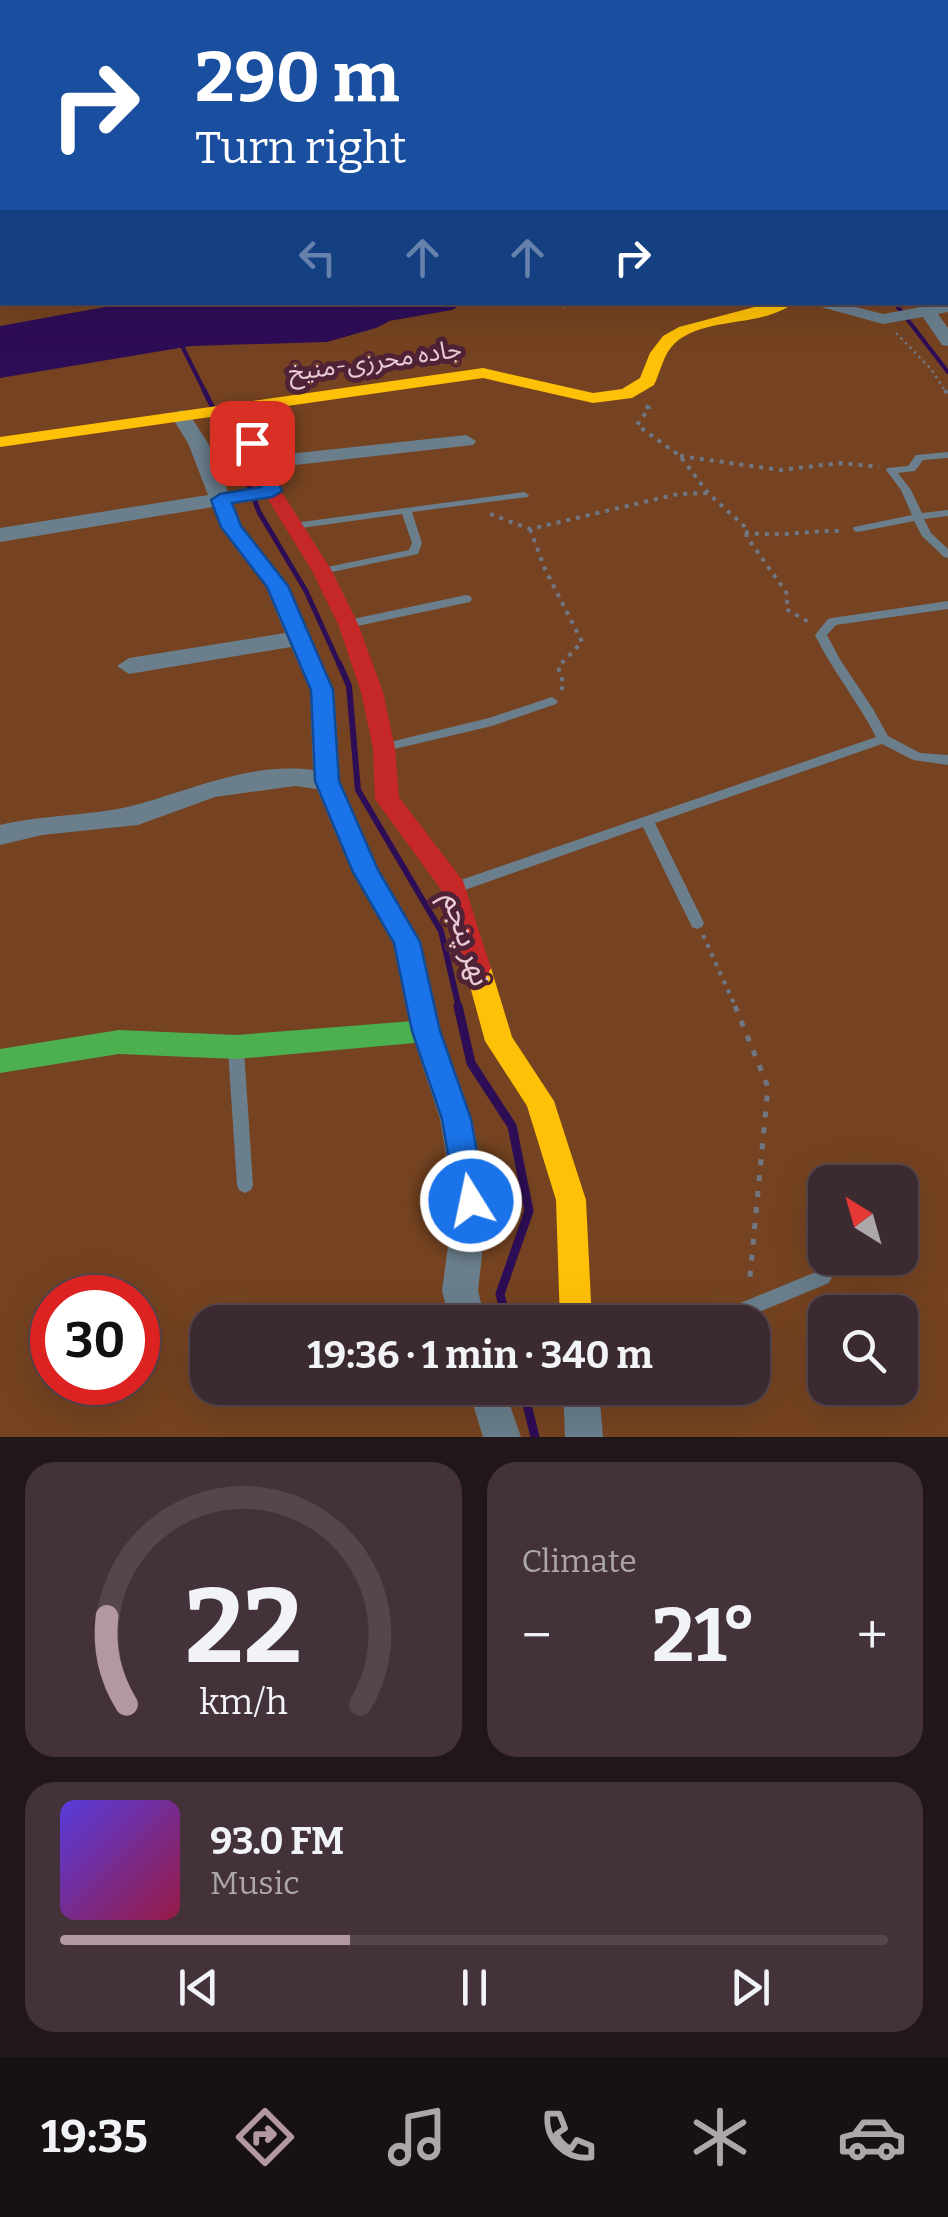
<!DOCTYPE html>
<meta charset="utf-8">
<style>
body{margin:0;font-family:Bitter,"Noto Sans Arabic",serif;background:#433239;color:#f1f3f6;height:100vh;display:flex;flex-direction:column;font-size:38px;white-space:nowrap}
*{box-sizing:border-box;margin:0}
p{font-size:32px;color:#aca7ab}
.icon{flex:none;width:55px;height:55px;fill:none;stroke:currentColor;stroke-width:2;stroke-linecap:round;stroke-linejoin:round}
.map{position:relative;height:1437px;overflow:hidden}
.details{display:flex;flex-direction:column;gap:25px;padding:25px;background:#21171b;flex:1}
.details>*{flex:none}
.hud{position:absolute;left:0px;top:0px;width:950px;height:305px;box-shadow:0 10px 40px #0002,0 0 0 2px #55464d;background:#1a4fa0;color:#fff;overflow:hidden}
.needle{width:65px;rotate:323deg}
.buttons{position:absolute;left:808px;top:1165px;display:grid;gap:20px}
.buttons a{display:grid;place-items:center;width:110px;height:110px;border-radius:20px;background:#3c2a31;box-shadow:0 10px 40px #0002,0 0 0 2px #55464d;font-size:50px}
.speed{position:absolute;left:30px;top:1275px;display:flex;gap:20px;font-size:50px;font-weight:700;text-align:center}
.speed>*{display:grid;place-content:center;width:130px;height:130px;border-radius:50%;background:#3c2a31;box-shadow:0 10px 40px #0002,0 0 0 2px #55464d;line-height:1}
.speed .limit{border:15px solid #d22;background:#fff;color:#111}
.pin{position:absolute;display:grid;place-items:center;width:85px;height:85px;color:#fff;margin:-42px;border-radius:20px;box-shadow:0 5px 15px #0006}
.me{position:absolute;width:110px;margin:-55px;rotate:350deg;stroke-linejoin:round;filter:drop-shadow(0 0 8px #0008)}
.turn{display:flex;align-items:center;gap:35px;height:210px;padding:0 30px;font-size:45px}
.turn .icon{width:130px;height:130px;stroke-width:2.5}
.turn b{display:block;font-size:70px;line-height:85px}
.lanes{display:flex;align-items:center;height:95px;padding:0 30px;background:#0003;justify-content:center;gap:50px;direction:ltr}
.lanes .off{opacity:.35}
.big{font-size:75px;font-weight:700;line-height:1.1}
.details .widget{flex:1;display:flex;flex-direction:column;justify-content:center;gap:15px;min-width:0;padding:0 35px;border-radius:30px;background:#433239}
.details .dial{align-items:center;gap:0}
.dial svg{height:260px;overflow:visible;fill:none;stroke:#55464d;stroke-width:7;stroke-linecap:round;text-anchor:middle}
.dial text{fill:#f1f3f6;stroke:none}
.song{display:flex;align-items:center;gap:30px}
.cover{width:120px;height:120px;border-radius:15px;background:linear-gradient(135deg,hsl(250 70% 55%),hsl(340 70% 35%))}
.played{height:10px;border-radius:5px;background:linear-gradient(90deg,#b398a1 35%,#55464d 35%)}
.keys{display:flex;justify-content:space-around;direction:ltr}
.heat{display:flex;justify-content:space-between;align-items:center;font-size:55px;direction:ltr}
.details .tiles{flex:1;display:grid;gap:25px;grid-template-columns:1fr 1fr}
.widget:last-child{grid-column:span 2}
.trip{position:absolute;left:190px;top:1305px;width:580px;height:100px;border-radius:30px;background:#3c2a31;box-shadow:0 10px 40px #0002,0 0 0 2px #55464d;font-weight:700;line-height:100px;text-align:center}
.tabs{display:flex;height:160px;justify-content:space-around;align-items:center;background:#181114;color:#aca7ab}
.tabs .icon{width:70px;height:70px}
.tabs .selected{color:#b398a1}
.tabs b{font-size:45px;color:#f1f3f6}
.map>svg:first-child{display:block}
.green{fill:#754321;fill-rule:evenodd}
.water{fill:#2e0d57}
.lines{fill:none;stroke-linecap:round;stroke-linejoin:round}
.stream-far3{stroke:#2e0d57;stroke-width:4}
.stream-far2{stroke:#2e0d57;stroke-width:5}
.stream-far1{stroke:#2e0d57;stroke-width:6}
.stream{stroke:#2e0d57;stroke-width:9}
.river{fill:#2e0d57;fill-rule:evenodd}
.path-far2{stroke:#707782;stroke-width:2.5;stroke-dasharray:2.5 4;stroke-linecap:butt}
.path-far1{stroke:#707782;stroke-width:4;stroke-dasharray:4 6;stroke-linecap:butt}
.path{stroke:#707782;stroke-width:5;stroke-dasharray:6 10;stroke-linecap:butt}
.lane{fill:#6a7e8c;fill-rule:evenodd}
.street{fill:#6a7e8c;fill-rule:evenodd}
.fast{fill:#4caf50;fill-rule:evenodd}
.slow{fill:#ffc107;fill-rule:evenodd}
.jam{fill:#c62828;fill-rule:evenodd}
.route{fill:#1a73e8;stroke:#114b97;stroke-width:2.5}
.labels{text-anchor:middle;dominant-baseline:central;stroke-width:10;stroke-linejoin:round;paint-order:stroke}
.far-street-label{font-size:25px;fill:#e8cbd5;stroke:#4f2236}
.street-label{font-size:30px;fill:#e8cbd5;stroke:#4f2236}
</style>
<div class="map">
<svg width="948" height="1437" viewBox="0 0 948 1437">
<rect width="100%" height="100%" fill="#503841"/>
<path class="green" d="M0 0H948V1437H0ZM2 2H948V302H2ZM825 1182H900V1258H825ZM52 1298H138V1382H52ZM825 1312H900V1388H825ZM208 1322H752V1388H208Z"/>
<path class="water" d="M127 303 397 302 398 308 388 322 376 328 327 342 191 346 0 378V326Z"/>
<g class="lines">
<path class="stream-far3" d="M894 302 948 372
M179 340 205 392"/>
<path class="stream-far2" d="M204 390 244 471 259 512 306 591 340 666"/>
<path class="stream-far1" d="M339 663 349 686 358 790 441 931 459 1008"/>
<path class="stream" d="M458 1006 471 1063 512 1126 529 1211 500 1294 507 1322
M523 1388 535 1437"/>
<path class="river" d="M397 302H466L452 310 343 329 333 326 329 320 333 314Z"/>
<path class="path-far2" d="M896 333 931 369 946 392"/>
<path class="path-far1" d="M945 390 948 395
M646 406 649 408 637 425 680 456 708 493 744 526 747 537 788 595 786 609 812 624
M680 456 780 470 841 463 879 467
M490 514 530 529 678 494 708 493
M530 529 545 569 582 642 558 667 564 685 561 690
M745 532C778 538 810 530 844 531
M703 935 736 1008"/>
<path class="path" d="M735 1006 768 1087 749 1286"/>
<path class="lane" d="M25 0H31L29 2H23Z
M210 0H216L214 2H208Z
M581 0H587L588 2H582Z
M0 114H2V119H0Z
M561 302H570L571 306 564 308Z
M948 452V458L923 460 915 471 898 473 911 490 922 513 948 510V516L924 519 931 533 948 549V558L944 557 922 536 914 521 858 532 854 531 853 529 854 527 912 515 901 490 886 470 887 468 908 466 916 455Z
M524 492 529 495 528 497 412 512 422 543 418 554 322 574 318 573 316 571 318 569 409 550 412 543 402 514 294 529 289 526 294 523Z
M466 595 470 596 472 599 470 602 348 628 342 624 348 620Z
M948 601V609L836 625 827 635 841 661 873 709 888 736 920 753 948 755V765L913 760 882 744 655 823 704 923 702 927 697 929 692 927 643 827 462 891 457 892 452 891 450 887 452 883 876 737C858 701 832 671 815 635L828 619 832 618Z
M552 697 558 701 556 704 492 726 386 751 380 747 386 743 489 718Z
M236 1043 241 1045 244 1050 253 1185 251 1190 245 1193 239 1190 237 1185 228 1050 231 1045Z
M823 1269 829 1271 832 1277 829 1283 735 1322H706L709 1316Z"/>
<path class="street" d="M803 302H836L883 314 948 302V312L938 314 948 328V346L942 345 923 317 883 324Z
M181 410 188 412 208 443 228 492 272 485 282 491 279 495 232 504 241 526 288 586 334 690 340 781 379 870 421 942 441 1031 472 1119 488 1201 478 1291 486 1322H450L442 1291 454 1201 440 1119 411 1031 393 943 352 872 317 789 295 786 215 797 138 825 42 835 0 845V825C45 814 97 816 139 804 197 788 252 762 313 770L310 690 291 647 129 674 117 666 129 658 285 633 266 587 220 527 213 507 0 542V528L208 495 188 443 171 416Z
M466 435 476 441 473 445 260 469 250 463 260 457Z
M468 1388H504L521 1437H483Z
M563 1388H599L603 1437H565Z"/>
<path class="fast" d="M0 0 6 1 7 2 0 6Z
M426 1020 436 1023 440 1031 436 1039 426 1042 236 1059 119 1054 0 1073V1049L119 1030 236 1035Z"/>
<path class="slow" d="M773 302H795C761 329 708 315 675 343 663 354 661 371 654 385L632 398 593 403 483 378 0 447V437L483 368 593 393 622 389 640 378 650 353 663 336 679 327Z
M478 957 487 960 491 968 512 1037 554 1101 586 1200 592 1322H560L556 1200 527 1106 485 1041 465 968 469 960Z"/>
<path class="jam" d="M631 0H641V2H631Z
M238 403 247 408 281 491 332 571 358 624 383 692 395 748 399 797 463 881 491 968 487 976 478 979 469 976 442 891 375 799 373 748 361 692 338 624 312 571 263 491 229 408Z"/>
</g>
<path class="route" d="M252 438 261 443 282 491 272 497 232 503 241 526 288 586 333 690 339 781 378 870 420 942 440 1031 471 1119 486 1201 482 1211 471 1215 460 1211 456 1201 442 1119 412 1031 394 943 353 872 315 781 311 690 267 587 221 527 211 500 220 494 261 487 243 443Z"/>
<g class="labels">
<g class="far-street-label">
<text transform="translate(375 361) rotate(-8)">جاده محرزی-منیخ</text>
</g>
<g class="street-label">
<text transform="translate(467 939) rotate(72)">نهر پنجم</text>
</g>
</g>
</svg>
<div class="buttons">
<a><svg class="needle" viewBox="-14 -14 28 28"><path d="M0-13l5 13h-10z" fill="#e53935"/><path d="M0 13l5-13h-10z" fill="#aca7ab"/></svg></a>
<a><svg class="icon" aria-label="search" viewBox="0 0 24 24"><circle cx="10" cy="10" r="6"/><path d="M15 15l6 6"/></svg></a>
</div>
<div class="speed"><div class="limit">30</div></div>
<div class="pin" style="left:252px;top:443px;background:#d93025"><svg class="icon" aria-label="arrive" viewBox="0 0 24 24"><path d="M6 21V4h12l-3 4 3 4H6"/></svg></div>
<svg class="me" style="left:471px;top:1201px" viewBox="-20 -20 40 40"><circle r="17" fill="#1a73e8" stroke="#fff" stroke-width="3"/><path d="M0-11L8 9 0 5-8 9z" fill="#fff"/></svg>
<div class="trip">19:36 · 1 min · 340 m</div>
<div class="hud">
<div class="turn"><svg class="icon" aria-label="right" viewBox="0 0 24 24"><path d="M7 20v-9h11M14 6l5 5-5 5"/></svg><div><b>290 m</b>Turn right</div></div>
<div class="lanes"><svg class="icon off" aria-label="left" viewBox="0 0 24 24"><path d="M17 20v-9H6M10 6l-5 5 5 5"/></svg><svg class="icon off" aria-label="ahead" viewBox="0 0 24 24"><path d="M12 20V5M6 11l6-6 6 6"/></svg><svg class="icon off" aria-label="ahead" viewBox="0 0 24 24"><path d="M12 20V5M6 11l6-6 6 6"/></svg><svg class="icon" aria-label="right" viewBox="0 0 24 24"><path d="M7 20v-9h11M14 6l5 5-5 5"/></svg></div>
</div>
</div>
<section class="details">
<div class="tiles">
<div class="widget dial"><svg viewBox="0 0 100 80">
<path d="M14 69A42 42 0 1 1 86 69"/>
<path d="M14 69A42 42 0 0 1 8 42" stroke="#b398a1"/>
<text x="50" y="56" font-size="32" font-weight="700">22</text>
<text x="50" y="72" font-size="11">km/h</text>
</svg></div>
<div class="widget"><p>Climate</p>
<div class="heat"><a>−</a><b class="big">21°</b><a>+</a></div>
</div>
<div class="widget">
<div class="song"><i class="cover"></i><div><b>93.0 FM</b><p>Music</p></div></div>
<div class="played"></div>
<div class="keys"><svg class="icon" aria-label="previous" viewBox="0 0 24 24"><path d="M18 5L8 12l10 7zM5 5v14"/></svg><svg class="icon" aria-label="pause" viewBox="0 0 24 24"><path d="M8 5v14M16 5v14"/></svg><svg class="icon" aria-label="next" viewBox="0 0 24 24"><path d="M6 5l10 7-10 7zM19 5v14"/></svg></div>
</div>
</div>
</section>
<nav class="tabs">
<b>19:35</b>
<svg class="icon selected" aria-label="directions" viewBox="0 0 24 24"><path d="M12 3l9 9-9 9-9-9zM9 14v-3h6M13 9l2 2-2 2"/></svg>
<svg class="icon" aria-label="music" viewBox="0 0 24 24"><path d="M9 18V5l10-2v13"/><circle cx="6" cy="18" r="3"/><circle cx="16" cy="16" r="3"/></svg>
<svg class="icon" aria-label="phone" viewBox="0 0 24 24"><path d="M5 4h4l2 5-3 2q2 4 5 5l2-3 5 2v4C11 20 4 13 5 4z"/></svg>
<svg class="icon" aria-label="climate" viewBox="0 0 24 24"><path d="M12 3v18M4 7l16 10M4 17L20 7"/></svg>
<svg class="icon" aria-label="car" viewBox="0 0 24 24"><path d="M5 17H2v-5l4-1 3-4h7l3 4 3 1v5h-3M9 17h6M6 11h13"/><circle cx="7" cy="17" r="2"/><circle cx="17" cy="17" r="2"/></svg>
</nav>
